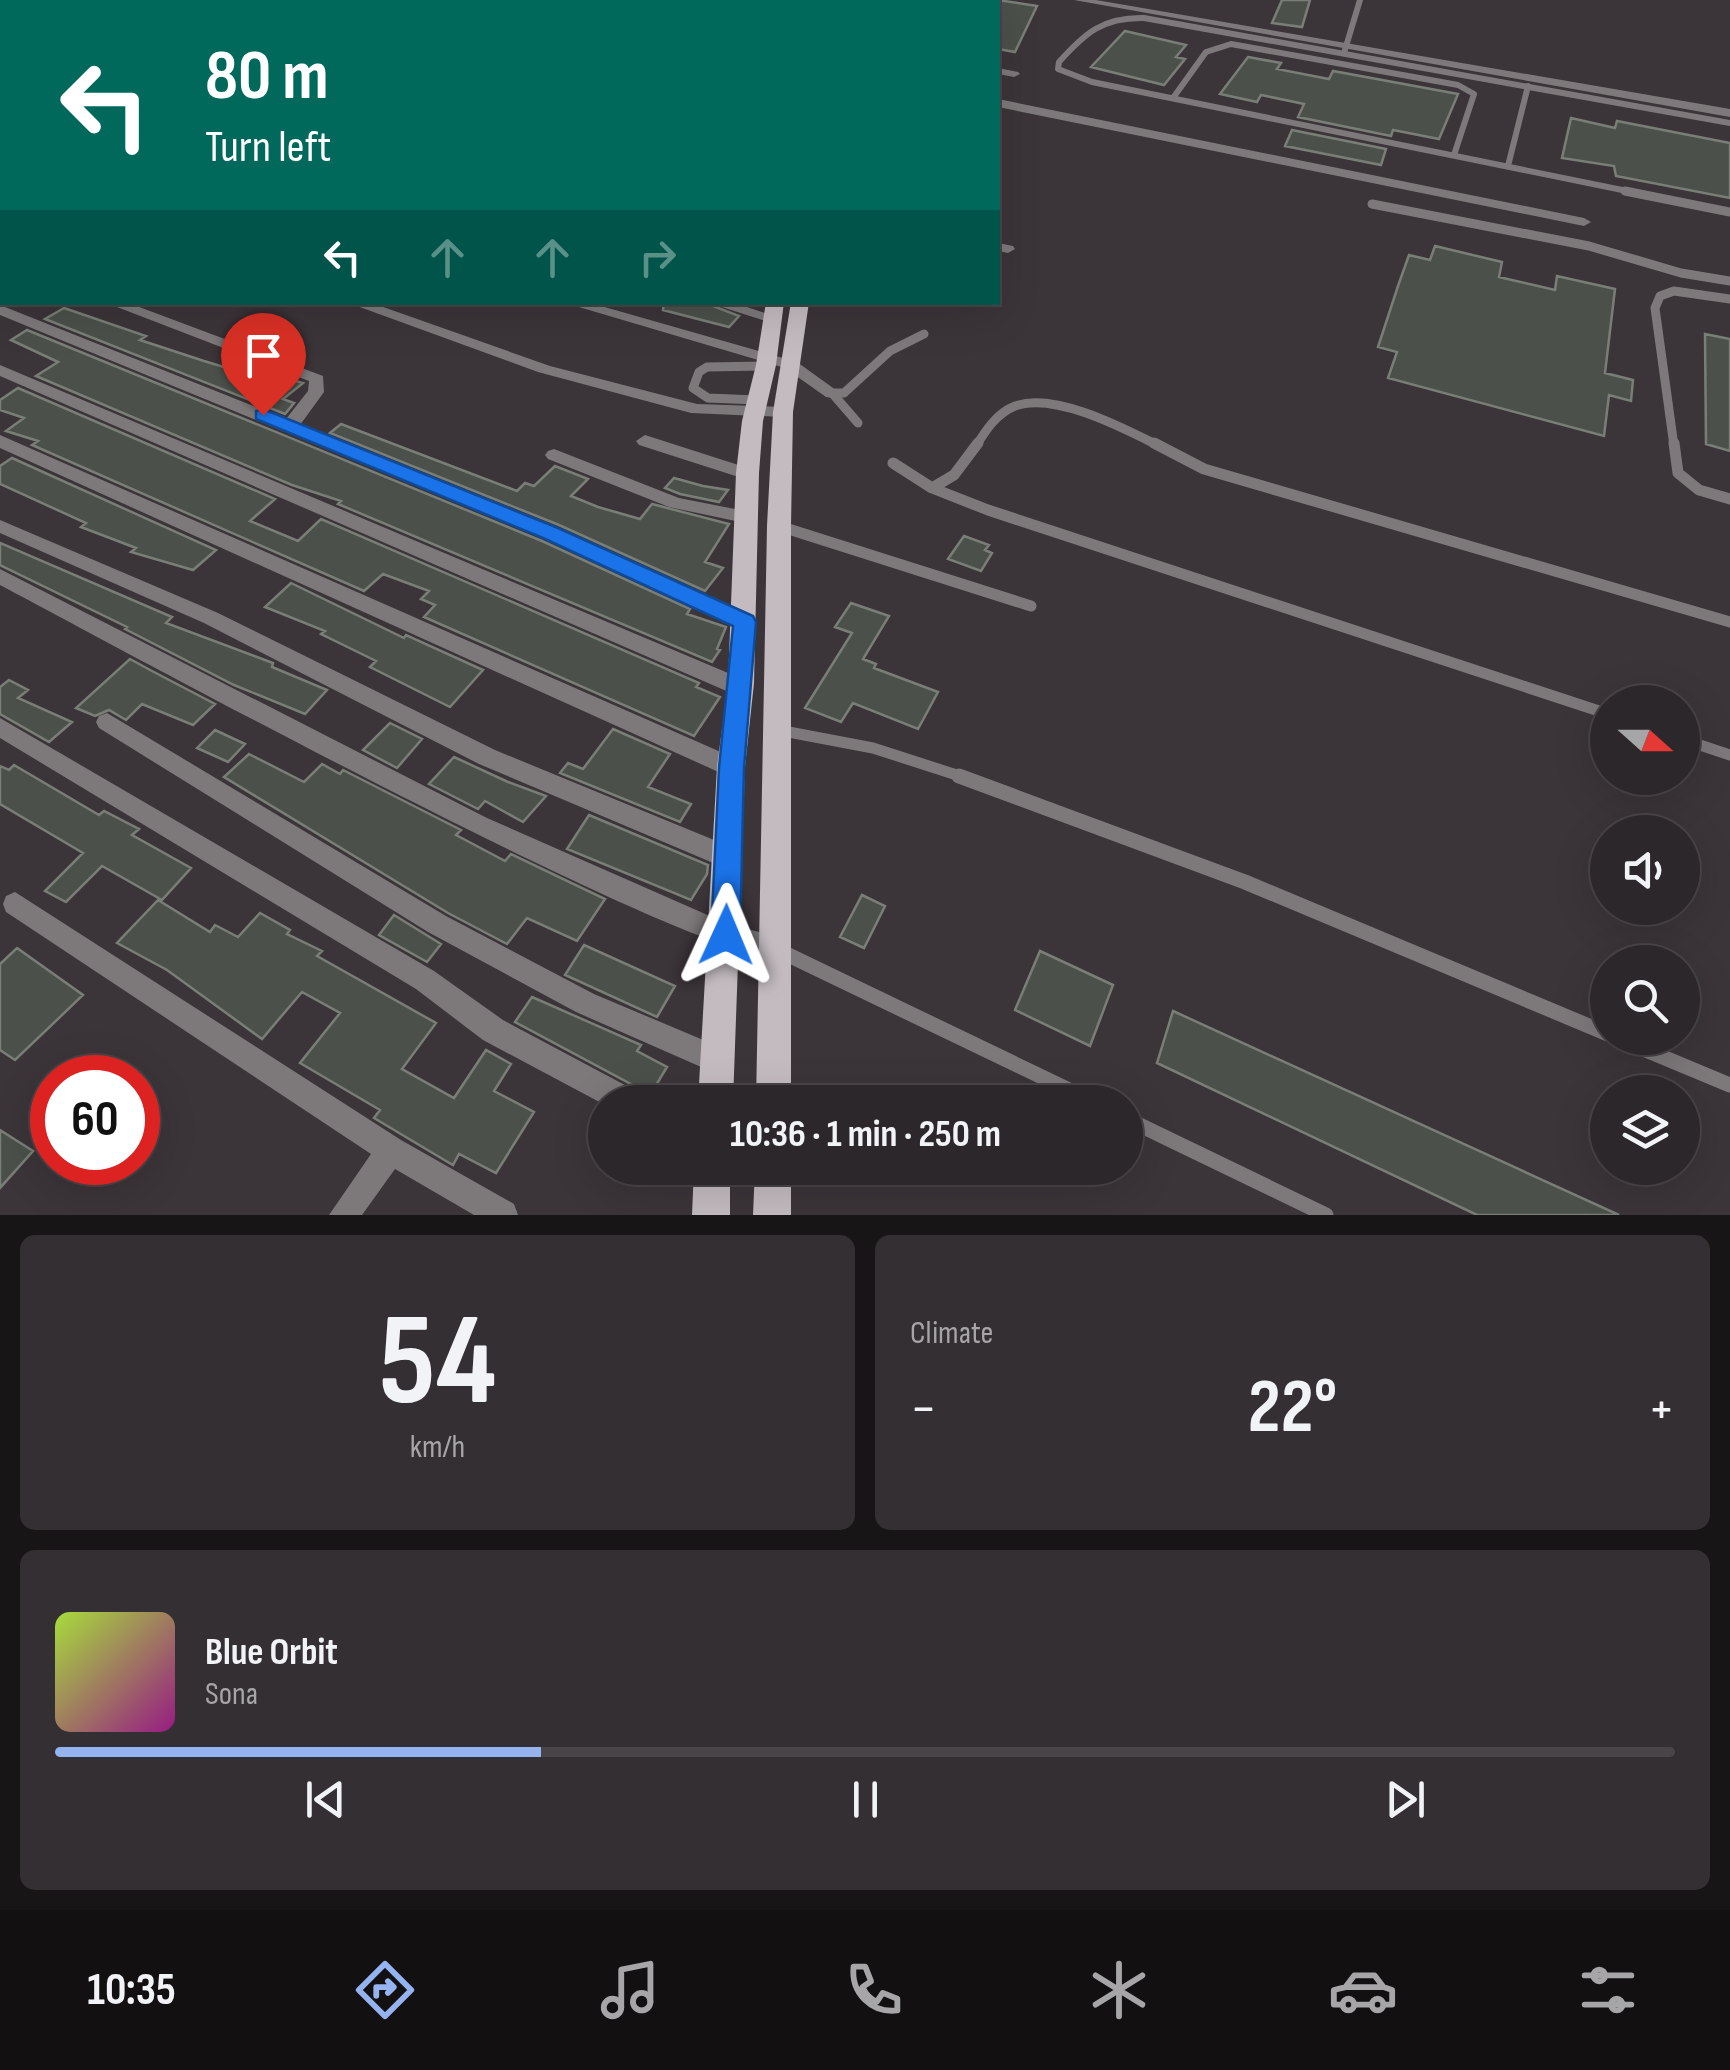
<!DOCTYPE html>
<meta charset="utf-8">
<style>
body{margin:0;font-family:"Sofia Sans Condensed",sans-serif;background:#342f32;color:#f1f3f6;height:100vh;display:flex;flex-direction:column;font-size:38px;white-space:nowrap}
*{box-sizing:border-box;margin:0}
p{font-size:32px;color:#a6a5a8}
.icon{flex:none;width:55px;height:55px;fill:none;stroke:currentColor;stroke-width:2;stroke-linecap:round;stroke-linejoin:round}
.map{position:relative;height:1215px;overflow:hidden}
.drawer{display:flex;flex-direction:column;gap:20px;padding:20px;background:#181517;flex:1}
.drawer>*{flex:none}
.top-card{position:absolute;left:0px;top:0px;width:1000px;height:305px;box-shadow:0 10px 40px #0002,0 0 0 2px #484447;background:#00695c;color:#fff;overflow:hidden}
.needle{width:65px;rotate:111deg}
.fabs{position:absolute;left:1590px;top:685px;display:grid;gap:20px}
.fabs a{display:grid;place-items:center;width:110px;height:110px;border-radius:50%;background:#2c272a;box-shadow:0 10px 40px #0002,0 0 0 2px #484447;font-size:50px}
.speed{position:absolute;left:30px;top:1055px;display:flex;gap:20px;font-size:50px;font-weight:700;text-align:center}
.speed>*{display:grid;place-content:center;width:130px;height:130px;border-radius:50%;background:#2c272a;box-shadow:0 10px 40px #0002,0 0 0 2px #484447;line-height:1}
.speed .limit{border:15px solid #d22;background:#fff;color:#111}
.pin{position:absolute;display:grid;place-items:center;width:85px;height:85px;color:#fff;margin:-102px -42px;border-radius:50% 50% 50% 0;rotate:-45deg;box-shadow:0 0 10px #0007}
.pin .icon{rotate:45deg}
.me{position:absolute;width:110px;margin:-55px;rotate:1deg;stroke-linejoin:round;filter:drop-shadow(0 0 8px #0008)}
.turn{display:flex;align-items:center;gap:35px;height:210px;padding:0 40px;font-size:45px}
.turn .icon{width:130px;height:130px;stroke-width:2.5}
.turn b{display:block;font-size:70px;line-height:85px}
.lanes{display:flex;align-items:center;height:95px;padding:0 40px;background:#0003;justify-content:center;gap:50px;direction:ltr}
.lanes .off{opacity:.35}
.big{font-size:75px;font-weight:700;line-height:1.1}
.drawer .widget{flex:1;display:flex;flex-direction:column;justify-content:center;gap:15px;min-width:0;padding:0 35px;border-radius:15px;background:#342f32}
.drawer .dial{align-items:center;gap:0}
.dial b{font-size:130px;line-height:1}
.song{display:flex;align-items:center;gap:30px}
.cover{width:120px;height:120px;border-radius:15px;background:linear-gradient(135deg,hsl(80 70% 55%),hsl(310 70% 35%))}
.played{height:10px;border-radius:5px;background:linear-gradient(90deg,#95b2f1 30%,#484447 30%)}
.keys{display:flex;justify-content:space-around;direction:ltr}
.heat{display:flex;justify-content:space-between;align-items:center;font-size:55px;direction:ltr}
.drawer .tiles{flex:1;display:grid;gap:20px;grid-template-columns:1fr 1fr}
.widget:last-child{grid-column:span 2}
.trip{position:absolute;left:588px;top:1085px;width:555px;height:100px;border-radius:50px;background:#2c272a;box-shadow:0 10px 40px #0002,0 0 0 2px #484447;font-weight:700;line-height:100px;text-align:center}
.tabs{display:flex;height:160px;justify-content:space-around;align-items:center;background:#121011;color:#a6a5a8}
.tabs .icon{width:70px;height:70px}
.tabs .active{color:#95b2f1}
.tabs b{font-size:45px;color:#f1f3f6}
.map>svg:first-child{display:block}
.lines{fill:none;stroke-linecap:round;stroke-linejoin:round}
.canal{fill:#38182d;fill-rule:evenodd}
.building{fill:#4b504a;stroke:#797e77;stroke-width:2.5}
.service-far3{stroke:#7d797b;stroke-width:6}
.service-far2{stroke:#7d797b;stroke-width:9}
.service-far1{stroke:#7d797b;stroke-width:11}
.service{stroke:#7d797b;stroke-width:15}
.minor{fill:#7d797b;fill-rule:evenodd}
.primary{fill:#c3bbc0;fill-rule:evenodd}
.service-bridge{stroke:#7d797b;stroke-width:6}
.route{fill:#1a73e8;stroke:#114b97;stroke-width:2.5}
</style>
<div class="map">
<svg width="1730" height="1215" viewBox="0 0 1730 1215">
<rect width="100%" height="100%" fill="#3b3438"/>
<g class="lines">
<path class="canal" d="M13 0H27V2H13Z"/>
</g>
<path class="building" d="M998 0 1037 6 1015 52 998 49Z
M1282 0H1310L1302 27 1272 23Z
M1125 31 1186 45 1176 57 1185 59 1164 85 1091 67Z
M1248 57 1281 63 1277 69 1329 79 1333 71 1458 94 1439 139 1393 130 1391 136 1298 117 1304 104 1261 95 1257 102 1220 94Z
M1571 118 1615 128 1617 121 1730 143V198L1616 176 1614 166 1562 158Z
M1292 130 1386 149 1381 165 1285 146Z
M1435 246 1502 262 1499 277 1555 290 1557 276 1615 289 1605 373 1633 380 1631 401 1609 395 1604 436 1388 378 1397 352 1378 347 1398 286 1409 255 1430 260Z
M664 302H703L739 316 729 327 663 310Z
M64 308 146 336 140 340 204 361 270 381 277 376 303 383 283 399 294 403 285 414 45 319Z
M27 330 542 541 690 609 687 614 726 627 717 649 720 650 712 662 338 504 341 501 292 485 36 376 58 362 11 340Z
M1705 334 1730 339V451L1706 444Z
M18 388 275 499 250 521 298 541 321 519 699 683 696 687 720 697 694 736 424 617 435 605 421 599 429 591 383 574 364 591 32 445 38 441 6 431 24 418 0 410V400Z
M341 424 517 491 525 483 534 486 555 466 588 479 571 496 598 507 640 519 652 504 729 524 705 562 723 568 705 591 559 525 330 433Z
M12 458 216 550 193 570 131 552 136 548 81 527 86 523 0 484V466Z
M674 478 703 486 728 490 719 502 680 494 665 488Z
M964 536 989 545 985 550 992 553 981 571 948 559Z
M0 543 172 617 166 623 273 663 272 667 327 690 305 714 234 685 125 629 127 627 0 565Z
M291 583 404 638 406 635 483 670 450 707 370 667 376 661 321 634 325 631 265 607Z
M851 603 889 616 863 659 876 664 874 668 938 692 918 729 853 703 841 722 805 708 852 633 835 627Z
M130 659 152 671 215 704 193 725 142 704 126 720 109 710 95 716 76 708Z
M9 680 28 690 18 698 72 722 49 742 0 714V687Z
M390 723 422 739 397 768 363 750Z
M613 729 670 754 648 787 691 804 680 822 560 773 568 763 583 769Z
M215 730 245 744 228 762 197 748Z
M249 754 304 782 322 764 340 774 343 770 461 830 456 835 505 861 511 854 605 899 577 941 527 918 507 944 448 913 224 777Z
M454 757 508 782 546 796 523 822 485 801 478 809 429 784Z
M14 765 99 815 104 811 139 829 132 835 191 868 162 900 102 866 66 902 45 891 83 853 0 804V766L9 770Z
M589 815 708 865 707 874 691 900 567 849Z
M862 895 885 906 864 948 840 937Z
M158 900 210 932 215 925 238 937 260 913 290 930 287 934 322 951 317 956 436 1023 402 1069 454 1098 486 1050 511 1064 494 1091 534 1112 496 1173 459 1154 453 1165 446 1161 374 1118 380 1110 300 1063 340 1013 302 992 262 1039 167 970 117 943Z
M394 915 441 944 427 962 379 935Z
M584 945 675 986 657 1017 565 975Z
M17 948 83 995 15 1060 0 1050V964Z
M1040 951 1113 985 1090 1046 1015 1010Z
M532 997 641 1045 637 1051 667 1067 646 1102 640 1089 515 1022Z
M1173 1011 1619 1215H1477L1157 1063Z
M0 1130 33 1151 0 1188Z"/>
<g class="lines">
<path class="service-far3" d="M1173 98 1206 52 1231 44 1458 85 1474 94 1454 155
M1508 166 1528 86
M1637 193 1092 82 1058 69 1059 62C1085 33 1103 17 1144 18L1730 123"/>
<path class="service-far2" d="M1625 191 1730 212
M1372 204 1589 246 1681 273 1730 281
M832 393H844L890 351 924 334
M832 393 858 423
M757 400 708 398 693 388 699 372 707 367 766 366
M976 446C986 430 997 413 1015 406 1055 392 1123 428 1159 446
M1674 446 1655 308 1660 296 1674 291 1730 299"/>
<path class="service-far1" d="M1154 443 1204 469 1730 622
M1674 443 1678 473 1699 490 1730 499
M893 463 932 488 988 510 1608 714
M932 488 954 475 978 443
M779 526 1031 606
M778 730 873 748 966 778
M1682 739 1730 755"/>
<path class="service" d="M959 776 1245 882 1608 1034
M778 950 1094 1102
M1617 1038 1730 1085
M1125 1118 1326 1215"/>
<path class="minor" d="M518 0H540L541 2H521Z
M793 0H802L803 2H792Z
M1074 0H1096L1730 109V117Z
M998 68 1018 72 1020 74 1014 77 998 74Z
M998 99 1584 218 1591 222 1584 226 998 107Z
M0 181H2V189H0Z
M998 243 1013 246 1015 249 1008 253 998 251Z
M0 258H2V267H0Z
M104 302H126L323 376 324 392 300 425 558 528 752 617 755 622 752 627H738L544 538 0 315V305L286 419 308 391 309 381Z
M346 302H369L550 366 697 404 783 407 791 412 783 417 691 413 538 372Z
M562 302H587L797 362 840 393 832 398 826 397 785 368Z
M706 302H732L780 318 772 323Z
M0 365 747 681 750 687 747 693H731L0 376Z
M0 435 739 760 742 767 739 774 731 777 723 774 0 448Z
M645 435 754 470 757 474 748 480 639 445 636 441Z
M554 449 679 498 745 511 754 517 745 523 669 507 548 459 545 455 548 451Z
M0 520 218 613 495 750 736 849 739 857 736 865 727 868 718 865 479 764 204 623 0 533Z
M0 569 487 818 728 924 782 938 786 947 782 956C724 979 95 635 0 585Z
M107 713 446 916 594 994 727 1050 731 1060 727 1070 717 1074 576 1012 428 932 99 728 96 722 99 716Z
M0 718 434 971 503 1020 638 1092 642 1102 605 1105 483 1040 416 989 0 738Z
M15 892 401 1140 514 1204 518 1215H474L395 1169 362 1215H329L371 1154 6 912 3 904 6 896Z"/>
<path class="primary" d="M733 0H749L750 2H734Z
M764 0H780L781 2H765Z
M766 302H784L776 365 763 421 759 473 754 683 745 767 733 1102H698L717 767 728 683 736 473 742 421 756 365Z
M791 302H809L793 412 791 526V1102H756L767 526 773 412Z
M694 1168H730V1215H692Z
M755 1168H791V1215H753Z"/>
<path class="service-bridge" d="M1344 53 1360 0"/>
</g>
<path class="route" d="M263 409 558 528 753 616 756 622 744 768 740 935 736 945 726 949 716 945 711 935 719 768 733 626 543 538 256 419V411Z"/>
</svg>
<div class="fabs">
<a><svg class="needle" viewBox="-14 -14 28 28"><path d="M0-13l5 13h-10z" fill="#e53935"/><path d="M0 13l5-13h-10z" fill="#a6a5a8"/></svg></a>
<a><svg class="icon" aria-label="sound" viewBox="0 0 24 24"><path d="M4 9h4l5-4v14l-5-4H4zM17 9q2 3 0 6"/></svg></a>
<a><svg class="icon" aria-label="search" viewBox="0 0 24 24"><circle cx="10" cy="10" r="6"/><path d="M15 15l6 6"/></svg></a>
<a><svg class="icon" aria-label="layers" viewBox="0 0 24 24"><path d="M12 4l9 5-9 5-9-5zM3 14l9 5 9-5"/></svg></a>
</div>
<div class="speed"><div class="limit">60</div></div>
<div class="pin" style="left:263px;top:415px;background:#d93025"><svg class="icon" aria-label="arrive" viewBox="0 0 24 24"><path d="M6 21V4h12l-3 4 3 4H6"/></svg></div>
<svg class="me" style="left:726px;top:935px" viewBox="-20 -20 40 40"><path d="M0-17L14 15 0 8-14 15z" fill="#1a73e8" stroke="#fff" stroke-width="4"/></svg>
<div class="trip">10:36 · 1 min · 250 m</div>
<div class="top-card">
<div class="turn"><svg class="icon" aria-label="left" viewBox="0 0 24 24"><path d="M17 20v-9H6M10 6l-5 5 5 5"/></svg><div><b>80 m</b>Turn left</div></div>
<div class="lanes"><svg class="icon" aria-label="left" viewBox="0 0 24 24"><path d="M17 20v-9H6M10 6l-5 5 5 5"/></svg><svg class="icon off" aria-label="ahead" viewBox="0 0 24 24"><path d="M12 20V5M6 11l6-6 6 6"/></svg><svg class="icon off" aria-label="ahead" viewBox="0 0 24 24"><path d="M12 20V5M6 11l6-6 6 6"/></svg><svg class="icon off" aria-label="right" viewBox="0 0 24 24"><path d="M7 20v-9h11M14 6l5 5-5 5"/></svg></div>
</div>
</div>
<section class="drawer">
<div class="tiles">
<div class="widget dial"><b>54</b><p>km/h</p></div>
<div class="widget"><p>Climate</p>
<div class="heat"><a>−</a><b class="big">22°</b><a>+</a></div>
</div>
<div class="widget">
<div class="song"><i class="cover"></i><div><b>Blue Orbit</b><p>Sona</p></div></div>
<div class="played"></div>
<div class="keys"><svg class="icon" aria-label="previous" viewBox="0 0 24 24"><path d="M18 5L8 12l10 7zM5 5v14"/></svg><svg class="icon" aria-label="pause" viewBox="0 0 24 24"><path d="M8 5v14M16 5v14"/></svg><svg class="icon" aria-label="next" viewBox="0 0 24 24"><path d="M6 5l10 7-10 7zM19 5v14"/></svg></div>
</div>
</div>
</section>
<nav class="tabs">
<b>10:35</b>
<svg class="icon active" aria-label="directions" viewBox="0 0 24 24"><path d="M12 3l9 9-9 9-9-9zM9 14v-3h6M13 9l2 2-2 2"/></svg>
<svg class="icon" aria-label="music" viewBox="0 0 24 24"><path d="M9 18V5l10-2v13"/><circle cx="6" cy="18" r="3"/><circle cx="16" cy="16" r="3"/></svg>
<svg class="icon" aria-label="phone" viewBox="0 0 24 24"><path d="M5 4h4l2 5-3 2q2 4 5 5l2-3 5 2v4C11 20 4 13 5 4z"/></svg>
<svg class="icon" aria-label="climate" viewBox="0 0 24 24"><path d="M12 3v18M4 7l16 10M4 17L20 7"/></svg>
<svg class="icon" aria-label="car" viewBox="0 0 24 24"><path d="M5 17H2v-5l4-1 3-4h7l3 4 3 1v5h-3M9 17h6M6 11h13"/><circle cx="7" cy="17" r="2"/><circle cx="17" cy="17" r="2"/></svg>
<svg class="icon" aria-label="filters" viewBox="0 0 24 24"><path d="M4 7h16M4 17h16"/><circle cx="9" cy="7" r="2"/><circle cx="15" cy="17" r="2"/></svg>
</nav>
